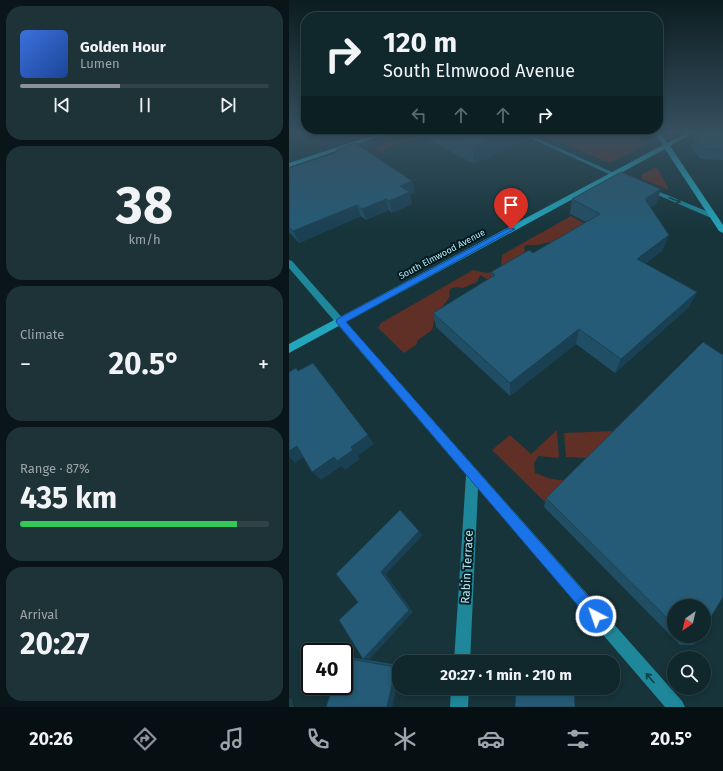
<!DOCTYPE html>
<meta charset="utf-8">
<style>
body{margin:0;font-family:"Fira Sans",sans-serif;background:#1e3338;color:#f1f3f6;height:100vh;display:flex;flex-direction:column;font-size:15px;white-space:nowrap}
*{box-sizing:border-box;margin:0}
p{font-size:13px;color:#9ca5a9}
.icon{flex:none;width:22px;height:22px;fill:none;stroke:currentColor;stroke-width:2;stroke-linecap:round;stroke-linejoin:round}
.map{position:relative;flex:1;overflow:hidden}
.side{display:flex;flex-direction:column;gap:6px;padding:6px;background:#091518;width:289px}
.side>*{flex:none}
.top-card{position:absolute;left:12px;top:12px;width:362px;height:122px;border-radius:16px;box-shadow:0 2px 6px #0003,0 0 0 1px #304448;background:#10272c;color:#f1f3f6;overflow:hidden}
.needle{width:26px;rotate:214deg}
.tools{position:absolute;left:378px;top:599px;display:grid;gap:8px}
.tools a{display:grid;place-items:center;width:44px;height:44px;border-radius:50%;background:#10272c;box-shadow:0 2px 6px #0003,0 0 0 1px #304448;font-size:20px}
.speed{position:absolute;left:12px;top:643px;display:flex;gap:8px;font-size:20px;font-weight:700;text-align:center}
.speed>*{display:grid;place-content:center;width:52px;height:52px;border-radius:50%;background:#10272c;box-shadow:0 2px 6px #0003,0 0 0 1px #304448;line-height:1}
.speed .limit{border:2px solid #111;border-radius:6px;background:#fff;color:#111}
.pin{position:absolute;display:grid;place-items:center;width:34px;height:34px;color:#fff;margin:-41px -17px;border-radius:50% 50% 50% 0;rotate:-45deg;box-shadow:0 0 4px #0007}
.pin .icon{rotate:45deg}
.me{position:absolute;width:44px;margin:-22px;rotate:319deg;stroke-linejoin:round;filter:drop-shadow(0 0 3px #0008)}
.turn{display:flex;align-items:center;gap:14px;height:84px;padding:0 16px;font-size:18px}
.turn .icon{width:52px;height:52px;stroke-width:2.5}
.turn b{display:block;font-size:28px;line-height:34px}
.lanes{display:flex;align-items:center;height:38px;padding:0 16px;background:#0003;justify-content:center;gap:20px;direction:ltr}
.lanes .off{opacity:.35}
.big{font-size:30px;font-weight:700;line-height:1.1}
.side .tile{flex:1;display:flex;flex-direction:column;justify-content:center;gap:6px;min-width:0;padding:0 14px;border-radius:16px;background:#1e3338}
.side .dial{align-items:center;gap:0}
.dial b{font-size:52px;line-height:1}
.song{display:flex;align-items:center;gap:12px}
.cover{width:48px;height:48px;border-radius:6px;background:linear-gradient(135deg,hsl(220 70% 55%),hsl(220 70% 35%))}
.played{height:4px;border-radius:2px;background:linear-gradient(90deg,#8c9099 40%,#304448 40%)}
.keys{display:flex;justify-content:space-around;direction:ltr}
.heat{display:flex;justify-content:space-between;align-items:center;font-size:22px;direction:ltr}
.charge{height:6px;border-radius:3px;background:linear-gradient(90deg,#34c759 87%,#304448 0)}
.trip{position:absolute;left:103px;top:655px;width:228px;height:40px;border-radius:16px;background:#10272c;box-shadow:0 2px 6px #0003,0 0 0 1px #304448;font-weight:700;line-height:40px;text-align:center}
.menu{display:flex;height:64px;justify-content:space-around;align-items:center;background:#061012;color:#9ca5a9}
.menu .icon{width:28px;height:28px}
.menu .selected{color:#8c9099}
.menu b{font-size:18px;color:#f1f3f6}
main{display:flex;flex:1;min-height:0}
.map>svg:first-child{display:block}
.green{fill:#603026}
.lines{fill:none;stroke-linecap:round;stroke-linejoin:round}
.minor{fill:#1e879a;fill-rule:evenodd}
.major{fill:#23a5bc;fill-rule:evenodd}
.wall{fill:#204e65}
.shaded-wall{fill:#1a4053}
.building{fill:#255b76;stroke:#1a4053}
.oneway{stroke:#0a414b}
.route{fill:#1a73e8;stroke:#114b97}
.labels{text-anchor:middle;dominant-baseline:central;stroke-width:4;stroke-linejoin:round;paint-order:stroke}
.far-street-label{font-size:9px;fill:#bae5ef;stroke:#001b21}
.near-street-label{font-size:12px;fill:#bae5ef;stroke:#001b21}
</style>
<main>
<section class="side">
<div class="tile">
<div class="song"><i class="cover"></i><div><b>Golden Hour</b><p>Lumen</p></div></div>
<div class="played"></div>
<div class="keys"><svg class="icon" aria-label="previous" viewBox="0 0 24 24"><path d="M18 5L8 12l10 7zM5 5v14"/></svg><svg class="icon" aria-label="pause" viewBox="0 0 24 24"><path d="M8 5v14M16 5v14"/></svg><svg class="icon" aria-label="next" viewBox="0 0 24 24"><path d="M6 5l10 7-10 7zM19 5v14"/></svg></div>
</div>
<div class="tile dial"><b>38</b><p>km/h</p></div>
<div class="tile"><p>Climate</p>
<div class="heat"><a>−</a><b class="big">20.5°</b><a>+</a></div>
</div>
<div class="tile"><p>Range · 87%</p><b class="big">435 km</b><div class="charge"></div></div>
<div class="tile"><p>Arrival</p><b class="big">20:27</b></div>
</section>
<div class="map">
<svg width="434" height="707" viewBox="0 0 434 707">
<rect width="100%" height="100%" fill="#16343a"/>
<path class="green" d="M260 133H352L355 138H351L353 141H357L359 144 321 163 258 137Z
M129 134 134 136 93 150 96 152 95 154 85 148Z
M368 167 380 190 353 179V174Z
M282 216 310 231 248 245H238L235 247 236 251 231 256 212 267 213 255Z
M184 270 198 273 204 272 206 280H199L191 275 188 282 174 288 166 287 161 289 160 293 161 296 146 318 143 330 129 340 127 345 115 353 89 328 92 323Z
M268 430 270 458 249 456 245 464 246 473C258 478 267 481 279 480L256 502 203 450 221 435 242 454Z
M327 431 300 458 277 457 275 433Z"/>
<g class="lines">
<path class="minor" d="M230 133H237L336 178 331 179Z
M357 188H361L427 215 426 217H420L357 190Z
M0 260 3 261 393 701 396 707H376L189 489 181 662H165L177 475 0 268Z
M162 688H180L179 707H161Z"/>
<path class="major" d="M92 133H100L0 167V163Z
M366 133H372L378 143 397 133H404L381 146 434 225V233L430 231 376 149 0 353V344L374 145Z"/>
</g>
<path class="wall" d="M129 133H258L249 137 242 133 241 140 185 164 129 134Z
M434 133V160L411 159 402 147 406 136Z
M0 168 123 181 126 192 121 194 123 204 103 213 100 210 77 220 72 216 10 243 0 232Z
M372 189 367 204 362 207 374 250 356 264 400 307 326 373 287 344 221 396 147 327 144 313 202 278V272L244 253 297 222 281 214 283 199Z
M257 498 385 606V636H410L405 645H391L255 507Z
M55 657H60L110 665V674L103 707 55 686Z"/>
<path class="shaded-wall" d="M217 133H242L241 140 185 164 184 146Z
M249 133H258L249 137Z
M123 181 126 192 121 194 123 204 103 213 100 201 111 186Z
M372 189 367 204 352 214 356 199Z
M97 199 100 210 77 220 73 209Z
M68 205 72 216 10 243 4 231Z
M380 235 374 250 343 274 348 259Z
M408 292 400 307 326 373 332 359Z
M290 329 287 344 221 396V383Z
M79 435 85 444 69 456 71 459 56 470 53 466 32 480 23 472Z
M8 446 17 455 6 463 0 457V451Z
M130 531 134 535 97 574 124 612 81 659H74L92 572Z
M110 666V674L103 707H98L107 667Z
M2 698 5 707H0V699Z"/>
<path class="building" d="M158 133H217L184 146Z
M412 133H434V149H416L406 136Z
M66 143 123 181 111 186 121 192 100 201 97 199 73 209 68 205 4 231 0 227V168L48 152 47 150Z
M332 172 372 189 356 199 380 235 348 259 408 292 332 359 290 329 221 383 144 313 206 275 202 272 240 250 244 253 311 214 283 199Z
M414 342 434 355V597L415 628V606H385V625L257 498Z
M24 363 79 435 62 447 64 450 48 461 45 457 23 472 8 446 0 451V372L7 368 9 371Z
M111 510 130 531 92 572 120 610 74 659 50 620 69 602 47 574Z
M396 636H410L405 645Z
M55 658 107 667 98 707H37L44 686H55Z
M227 688H285L286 707H226Z"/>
<defs><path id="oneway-shaft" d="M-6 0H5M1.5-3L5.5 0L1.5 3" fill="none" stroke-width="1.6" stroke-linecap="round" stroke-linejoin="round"/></defs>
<g class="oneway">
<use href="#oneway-shaft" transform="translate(386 200) rotate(22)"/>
<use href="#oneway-shaft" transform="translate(361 678) rotate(-131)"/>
</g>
<linearGradient id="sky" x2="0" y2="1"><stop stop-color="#0c1d20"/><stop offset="0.57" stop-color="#365060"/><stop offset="1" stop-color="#365060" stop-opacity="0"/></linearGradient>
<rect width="434" height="232" fill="url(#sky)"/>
<path class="route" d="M220 228 226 229 57 322 312 611 314 616 312 621 307 623 302 621 47 322 48 319Z"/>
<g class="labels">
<g class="far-street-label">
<text transform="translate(153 254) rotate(-28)">South Elmwood Avenue</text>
</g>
<g class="near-street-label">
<text transform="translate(178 567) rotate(-87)">Rabin Terrace</text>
</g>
</g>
</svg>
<div class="tools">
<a><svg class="needle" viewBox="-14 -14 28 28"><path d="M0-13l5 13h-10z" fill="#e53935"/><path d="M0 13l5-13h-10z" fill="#9ca5a9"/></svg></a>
<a><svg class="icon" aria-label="search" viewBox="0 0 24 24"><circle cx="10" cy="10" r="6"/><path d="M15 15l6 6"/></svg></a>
</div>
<div class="speed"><div class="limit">40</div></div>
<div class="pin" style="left:222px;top:229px;background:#d93025"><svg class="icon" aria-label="arrive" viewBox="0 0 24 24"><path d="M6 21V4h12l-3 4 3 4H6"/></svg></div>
<svg class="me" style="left:307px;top:616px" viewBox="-20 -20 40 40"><circle r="17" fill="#1a73e8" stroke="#fff" stroke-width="3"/><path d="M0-11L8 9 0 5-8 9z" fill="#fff"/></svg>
<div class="trip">20:27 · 1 min · 210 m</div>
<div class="top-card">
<div class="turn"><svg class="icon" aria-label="right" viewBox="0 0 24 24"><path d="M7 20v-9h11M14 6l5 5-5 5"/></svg><div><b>120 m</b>South Elmwood Avenue</div></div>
<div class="lanes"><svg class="icon off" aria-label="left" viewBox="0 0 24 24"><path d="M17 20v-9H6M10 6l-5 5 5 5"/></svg><svg class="icon off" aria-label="ahead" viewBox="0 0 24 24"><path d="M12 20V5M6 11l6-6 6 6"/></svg><svg class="icon off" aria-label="ahead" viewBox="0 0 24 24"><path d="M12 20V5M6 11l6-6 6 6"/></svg><svg class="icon" aria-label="right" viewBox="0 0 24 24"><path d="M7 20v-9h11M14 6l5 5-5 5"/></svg></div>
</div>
</div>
</main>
<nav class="menu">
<b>20:26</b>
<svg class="icon selected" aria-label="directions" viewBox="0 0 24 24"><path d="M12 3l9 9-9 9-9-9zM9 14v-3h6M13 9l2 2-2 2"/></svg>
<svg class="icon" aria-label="music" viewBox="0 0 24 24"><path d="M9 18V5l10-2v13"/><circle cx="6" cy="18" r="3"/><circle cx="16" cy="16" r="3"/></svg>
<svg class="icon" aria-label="phone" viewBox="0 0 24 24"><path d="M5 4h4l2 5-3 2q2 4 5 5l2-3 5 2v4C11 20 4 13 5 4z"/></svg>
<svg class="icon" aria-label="climate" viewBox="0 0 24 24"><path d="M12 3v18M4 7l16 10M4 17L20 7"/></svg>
<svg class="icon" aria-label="car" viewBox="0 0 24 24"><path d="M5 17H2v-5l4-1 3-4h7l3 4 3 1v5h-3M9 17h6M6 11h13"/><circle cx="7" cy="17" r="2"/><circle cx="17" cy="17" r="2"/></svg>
<svg class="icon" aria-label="filters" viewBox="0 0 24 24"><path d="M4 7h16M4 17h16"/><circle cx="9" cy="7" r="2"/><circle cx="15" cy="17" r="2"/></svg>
<b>20.5°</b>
</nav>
